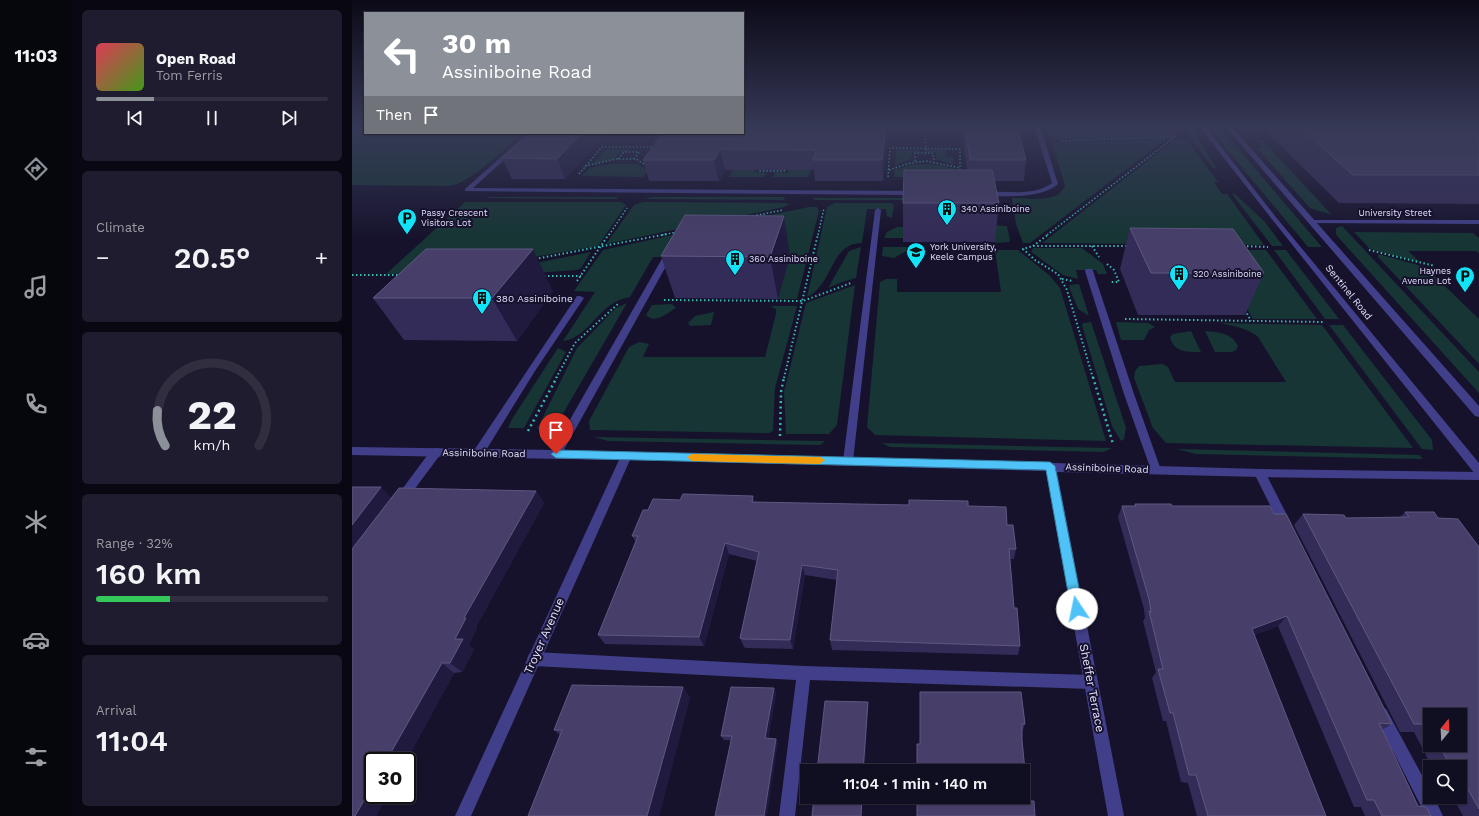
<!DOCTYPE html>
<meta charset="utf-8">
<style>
body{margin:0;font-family:"Work Sans",sans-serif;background:#1e1c2e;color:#f1f3f6;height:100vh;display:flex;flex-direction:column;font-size:15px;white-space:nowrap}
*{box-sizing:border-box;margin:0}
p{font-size:13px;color:#9c9ca5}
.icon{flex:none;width:22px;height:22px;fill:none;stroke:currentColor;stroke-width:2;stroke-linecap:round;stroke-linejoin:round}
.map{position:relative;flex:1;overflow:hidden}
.drawer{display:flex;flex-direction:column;gap:10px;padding:10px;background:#090812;width:280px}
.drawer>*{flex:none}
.banner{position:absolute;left:12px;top:12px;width:380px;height:122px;border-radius:0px;box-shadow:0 1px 3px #0004,0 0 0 1px #302e3f;background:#8c9099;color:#fff;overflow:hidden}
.needle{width:26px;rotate:18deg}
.fabs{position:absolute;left:1071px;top:708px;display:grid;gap:8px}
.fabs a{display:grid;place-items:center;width:44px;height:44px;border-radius:0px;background:#100e21;box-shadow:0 1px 3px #0004,0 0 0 1px #302e3f;font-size:20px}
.speed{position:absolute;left:12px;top:752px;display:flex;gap:8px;font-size:20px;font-weight:700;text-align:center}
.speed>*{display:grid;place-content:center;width:52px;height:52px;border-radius:50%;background:#100e21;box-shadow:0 1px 3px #0004,0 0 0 1px #302e3f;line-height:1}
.speed .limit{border:2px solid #111;border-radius:6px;background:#fff;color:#111}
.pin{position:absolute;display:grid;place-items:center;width:34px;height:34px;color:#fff;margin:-41px -17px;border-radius:50% 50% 50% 0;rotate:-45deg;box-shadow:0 0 4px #0007}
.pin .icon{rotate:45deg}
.me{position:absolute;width:44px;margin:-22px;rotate:349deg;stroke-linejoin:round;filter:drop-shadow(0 0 3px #0008)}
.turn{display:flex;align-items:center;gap:14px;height:84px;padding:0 12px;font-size:18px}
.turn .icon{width:52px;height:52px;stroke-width:2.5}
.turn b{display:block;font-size:28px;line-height:34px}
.then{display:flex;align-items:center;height:38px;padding:0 12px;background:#0003;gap:8px;font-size:15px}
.big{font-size:30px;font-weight:600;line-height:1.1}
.drawer .widget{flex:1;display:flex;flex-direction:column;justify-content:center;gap:6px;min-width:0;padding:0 14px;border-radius:6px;background:#1e1c2e}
.drawer .dial{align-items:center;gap:0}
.dial svg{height:104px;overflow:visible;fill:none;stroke:#302e3f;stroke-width:7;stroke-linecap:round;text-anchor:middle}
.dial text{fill:#f1f3f6;stroke:none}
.song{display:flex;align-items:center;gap:12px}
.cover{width:48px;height:48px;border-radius:6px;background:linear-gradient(135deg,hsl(350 70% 55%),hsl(100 70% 35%))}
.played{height:4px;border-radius:2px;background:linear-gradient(90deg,#8c9099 25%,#302e3f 25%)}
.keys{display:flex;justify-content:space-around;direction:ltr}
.heat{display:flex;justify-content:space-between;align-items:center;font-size:22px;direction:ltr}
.charge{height:6px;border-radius:3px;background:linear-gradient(90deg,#34c759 32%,#302e3f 0)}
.trip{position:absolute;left:448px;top:764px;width:230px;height:40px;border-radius:0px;background:#100e21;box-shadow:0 1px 3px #0004,0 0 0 1px #302e3f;font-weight:600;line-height:40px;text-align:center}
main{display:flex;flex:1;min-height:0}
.dock{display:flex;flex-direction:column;width:72px;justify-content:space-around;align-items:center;background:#06060d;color:#9c9ca5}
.dock .icon{width:28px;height:28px}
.dock .active{color:#8c9099}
.dock b{font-size:18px;color:#f1f3f6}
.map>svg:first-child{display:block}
.green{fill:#163534}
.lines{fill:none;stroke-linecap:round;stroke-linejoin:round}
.path-far2{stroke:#36bab0;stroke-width:1.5;stroke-dasharray:1.5 2;stroke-linecap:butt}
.path-far1{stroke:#36bab0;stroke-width:2;stroke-dasharray:1.5 2.5;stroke-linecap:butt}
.path{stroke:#36bab0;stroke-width:2.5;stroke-dasharray:2 3.5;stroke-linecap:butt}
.service{fill:#413f89;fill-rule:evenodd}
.minor{fill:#413f89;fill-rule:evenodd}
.tertiary{fill:#413f89;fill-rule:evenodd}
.wall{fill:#342c58;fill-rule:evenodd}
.shaded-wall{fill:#201a3f}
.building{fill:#473f6a;stroke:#5f5881}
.route{fill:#4fc3f7;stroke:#337fa1}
.slow{fill:#f59e0b}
.labels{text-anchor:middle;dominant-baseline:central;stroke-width:4;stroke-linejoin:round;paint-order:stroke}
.far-poi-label{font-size:9px;fill:#e1defe;stroke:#16122c;text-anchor:start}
.far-street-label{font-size:9px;fill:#e1defe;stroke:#16122c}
.street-label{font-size:10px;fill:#e1defe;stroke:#16122c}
.poi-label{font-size:10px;fill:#e1defe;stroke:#16122c;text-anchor:start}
.near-street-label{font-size:12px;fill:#e1defe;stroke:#16122c}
</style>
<main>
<nav class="dock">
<b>11:03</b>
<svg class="icon active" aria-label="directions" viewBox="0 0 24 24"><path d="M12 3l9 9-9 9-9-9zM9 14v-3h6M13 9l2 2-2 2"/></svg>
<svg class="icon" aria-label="music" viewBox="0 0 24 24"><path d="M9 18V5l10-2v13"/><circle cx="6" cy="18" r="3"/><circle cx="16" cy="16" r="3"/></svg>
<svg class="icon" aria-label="phone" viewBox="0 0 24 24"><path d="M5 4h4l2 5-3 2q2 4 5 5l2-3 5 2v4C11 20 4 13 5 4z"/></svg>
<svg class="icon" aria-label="climate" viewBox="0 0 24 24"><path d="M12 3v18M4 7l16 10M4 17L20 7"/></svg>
<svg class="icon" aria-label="car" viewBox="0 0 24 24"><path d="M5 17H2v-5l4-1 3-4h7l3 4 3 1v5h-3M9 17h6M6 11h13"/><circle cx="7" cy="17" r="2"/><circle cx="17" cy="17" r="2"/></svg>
<svg class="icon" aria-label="filters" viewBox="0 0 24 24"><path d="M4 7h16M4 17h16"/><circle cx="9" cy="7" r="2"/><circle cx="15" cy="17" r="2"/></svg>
</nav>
<section class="drawer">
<div class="widget">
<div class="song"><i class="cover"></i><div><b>Open Road</b><p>Tom Ferris</p></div></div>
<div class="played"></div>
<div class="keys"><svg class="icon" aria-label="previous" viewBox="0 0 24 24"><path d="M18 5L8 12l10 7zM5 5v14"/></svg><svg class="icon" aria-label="pause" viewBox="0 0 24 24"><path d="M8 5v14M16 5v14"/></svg><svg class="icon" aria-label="next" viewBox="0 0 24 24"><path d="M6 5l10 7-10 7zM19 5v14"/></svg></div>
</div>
<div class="widget"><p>Climate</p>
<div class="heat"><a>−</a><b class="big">20.5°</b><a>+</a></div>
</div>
<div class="widget dial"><svg viewBox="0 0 100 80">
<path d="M14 69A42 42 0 1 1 86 69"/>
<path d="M14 69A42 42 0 0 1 8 42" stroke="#8c9099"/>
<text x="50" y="56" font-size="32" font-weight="700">22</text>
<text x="50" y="72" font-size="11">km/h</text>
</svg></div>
<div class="widget"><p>Range · 32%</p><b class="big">160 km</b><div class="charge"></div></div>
<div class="widget"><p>Arrival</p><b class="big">11:04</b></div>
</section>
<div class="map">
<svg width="1127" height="816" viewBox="0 0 1127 816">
<rect width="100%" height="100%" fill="#16122c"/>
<path class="green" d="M0 126H13V133H170C152 149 120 182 98 186L0 185Z
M695 126H824L826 129V132L819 137 699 140Z
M839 126 864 168H861L831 129Z
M865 128 869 129 970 247H956L863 135 861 129Z
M828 138 835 140 866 182H862L870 194H875L912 245 690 243 824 139Z
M814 139 678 243H671L664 224 660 198C676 198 708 204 713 185L700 143Z
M904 140H910L980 215 958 208 905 148H911Z
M254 149H277L275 152H268L262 159 241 164Z
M544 150H567V152H560L559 159 543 165Z
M575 150H593L594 157H601L602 165 584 159V152H575Z
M258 164H285L293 169H297L291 177 230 176 238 168Z
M560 164 587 165 603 169V178L542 177 543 169H547Z
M381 169 403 170 401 172 414 173 412 177H377Z
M437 170H459L456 177H421L423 172 436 173Z
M880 194H883L913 222 931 246H920Z
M133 197H266L264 199 137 198Z
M299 197H433L432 200 293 199Z
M460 198H591V200H463Z
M113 202H269L274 205 246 246 89 273 34 274Z
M291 202 433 203 438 204 432 207 254 244 282 205Z
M483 203H539L542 205 540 218 535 216 534 209H515L510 243C478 243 482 284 455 297L475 207Z
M457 207H465L467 211 445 299H426L428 292 424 291 438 255H419L356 228Z
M639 225 655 226 658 240 657 242 643 243Z
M990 226 1127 372V393L986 237 984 234V228Z
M545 227H555V236H551V238H532L535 232Z
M339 231 324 257H301L278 297C246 302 239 337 211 341L243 292 222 291 251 250Z
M1002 232 1121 233 1127 238V253L1124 251H1056L1068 262 1018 249Z
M509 247 504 278 490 282 476 288 497 251Z
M531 247H558V249L542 258 530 256Z
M681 248H730L751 264 755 274H746L744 270H724L726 279 711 275 679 252Z
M643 250H666L697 275 708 288 754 441 523 435 515 427 528 282 534 279H545V292H649Z
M889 250H914L965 319H901L873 271Z
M922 250H934L987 319H973Z
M239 252 229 268 225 270 167 274 143 271Z
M1026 254 1073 267 1127 319V364L1026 257Z
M727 284 737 316 726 309 717 287 718 285Z
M503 285 485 425 477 434H434L432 392 454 303Z
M275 303 205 424 200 429H185L225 348 264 308Z
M320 304 324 308C316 312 303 325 294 315L300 305Z
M418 306H445L423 388 421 431 417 433 238 430 237 421 277 347 287 342 297 344 291 357H413L424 314V309Z
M362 312 359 325 338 326 336 323 343 316Z
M739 322 774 428 772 439 769 441 760 426 730 325 731 323Z
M764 322 796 323 803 327 797 330 792 340H769Z
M868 323 970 325 1061 448 814 443 801 428 782 378 783 371 787 366 810 364 816 367 823 382H934L906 337C896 328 881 326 868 323Z
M977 325H991L1080 440 1081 450 1070 449Z
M839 331 849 352C836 352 822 353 818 337L821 334Z
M853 331C866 332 880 333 886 346L884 350 880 352H863Z
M206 348 214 352 172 428H156L160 419Z
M242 437 473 441 468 445 256 441Z
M530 443 760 448 752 452 538 447Z
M825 449 1067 455 1071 459 844 454Z"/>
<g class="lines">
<path class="path-far2" d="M573 126V133
M573 135 574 153
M266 159 272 152H287L282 159
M563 161V153H581L582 161
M233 166 264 159H284L295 166
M408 168 407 171H432L434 168
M537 170 558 163 574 161 608 168
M227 174 250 147H304
M536 177 538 148 608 149V171
M401 216 431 210
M257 235 275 208
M310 235 325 232
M466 235 472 208
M695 235 823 137 708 141"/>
<path class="path-far1" d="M681 246 697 234
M740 246 747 257
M891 246 916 247
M1017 250 1083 266
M183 259 315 234
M755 264 762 270 767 282H759
M0 275H49
M192 276H229
M710 279 721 281
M225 281 257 234
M312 300 451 301 499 283
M893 310 899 321
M773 319 971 322
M204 378 223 343 267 303
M432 378 466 234
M741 378 715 290 706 274 683 260 671 249 681 246H776"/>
<path class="path" d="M741 377 761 444
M176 431 205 377
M428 436 429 392 432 377"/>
<path class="service" d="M526 208 529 210 501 461 500 464H492L491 461 523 210Z
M311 257H314L318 259 208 457H200L199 454 200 451Z
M734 269H740L741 271 782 394 809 470 808 473 804 474 800 473 799 470 772 394 733 271Z
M225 296H228L232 298 183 371 131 455H123L122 452 123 449Z
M84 448 88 449 89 452 88 455 53 502 49 504 45 502 43 499 45 496 80 449Z
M908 469 912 470 938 521 940 525 938 529 934 530 930 529 902 473 904 470Z
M182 652 452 666 739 675 744 677 746 682 744 687 739 689 458 680 443 816H427L444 680 182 666 177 664 175 659 177 654Z
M1029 707 1034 709 1078 790V797H1082L1091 816H1074L1022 714 1024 709Z"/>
<path class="minor" d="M682 126H688L706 184C692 198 648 198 629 194L628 193 631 191C652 191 682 197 700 183Z
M176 133H182L121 188 563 191 566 193 563 195 113 191V189Z
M957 220H1127V224L959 223 955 221Z
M0 447 204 450 694 463 698 462 702 463 908 469 1127 472V480L908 477 705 472 772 816H756L694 471 278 460 119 816H103L267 460 0 455Z"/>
<path class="tertiary" d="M847 126H853L923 216 1127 463V475L1123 474 919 218Z
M873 126H879L1127 406V417L1123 416Z"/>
</g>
<path class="wall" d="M537 126 531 181H463L462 170H373L367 181H297L291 160Z
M610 126H665L674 160 672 181H642L647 203 643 242H551V203L615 170Z
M915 126H1127V204L987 203 915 132 917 127Z
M255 133 213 179H160L150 158Z
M778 228 912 273 893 315H786L768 269Z
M309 256H438L426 299 323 298Z
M201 291 165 341 52 340 21 298Z
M184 491 192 503 124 627 125 628 117 645 122 649 110 672 102 673 54 761H21L35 795 24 816H0L39 497Z
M403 502 616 506 655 525 664 549 662 559H658L662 608 668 646 666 655 480 650 478 640 485 580 453 575 441 649 394 648 392 647 388 638 405 561 377 554 352 646 253 644 246 635 284 542 280 536 296 510Z
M783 504 922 514 1040 724 1030 730 1066 806 1079 816H1013L1009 807H1002L926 626 902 635 974 816H845L836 783 829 782 814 721H811L800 678 804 672 791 621 793 618 792 609 766 517 770 506H782Z
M1053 512 1086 518 1127 547V816H1111L1101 797H1108V767H1080L1062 732H1048L942 525 951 514 994 518 1048 517ZM1078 715 1108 745H1078Z
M422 688 424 693 416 739H424L426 743 372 740 369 736Z
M669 692 673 724 670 732V740L676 801 683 816 568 744Z
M338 697 307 816H176L208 735 202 730Z"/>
<path class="shaded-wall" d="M534 126H537L531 181 530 160Z
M230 133H255L213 179 205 159Z
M368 149 373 170 367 181 362 160Z
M432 216 438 256 426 299 418 257Z
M181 249 201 291 165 341 140 298Z
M29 487 41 499 0 553V525Z
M184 491 192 503 124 627 125 628 117 645 122 649 110 672 98 663 103 639 112 618Z
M401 496 405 506 400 502Z
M373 543 377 554 352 646 347 637Z
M450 565 453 575 441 649 438 640Z
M935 616 926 626 892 639 900 629Z
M90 663 102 673 54 761H34Z
M331 687 338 697 307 816H295Z
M422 688 424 693 415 743 413 738Z
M516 702V707L513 771H511Z
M424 739 426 743 415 816H412Z
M21 785V795H35L24 816H3Z
M510 797H511L510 816H509Z"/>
<path class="building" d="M391 126H534L530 160H461L464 150 368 149 362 160H291L311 133H391Z
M613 126H665L674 160H618Z
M946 126H1127V175H1001Z
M179 133H230L205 159 150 158Z
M552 170H640L647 203H551Z
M333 215 432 216 418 257 309 256Z
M778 228 881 229 912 273H799Z
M74 249H181L140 298H21Z
M0 487H29L0 525Z
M47 488 184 491 112 618H114L103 639H111L98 663H90L34 761H21V785L3 816H0V549Z
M331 494 401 496 400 502 557 505V500L616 501V506L654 507 655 525H661L664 549H657L662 608H665L668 646 478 640 486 570 450 565 438 640 390 639 388 638 407 552 373 543 347 637 246 635 286 536H280L291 510H296L301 499 328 500Z
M783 504H819L820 506H918L922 514H934L1040 724 1027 723 1066 806 1074 807 1079 816H1030L1022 800H1015L935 616 900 629 974 816H856L844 775H837L821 713H818L806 669H811L797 611 799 612 797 599 770 506H784Z
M1053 512H1082L1086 518 1106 519 1127 547V809L1112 782H1108V767H1099L1087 745H1108V715H1078V728L1076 724H1062L951 514 992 515 994 518 1057 517Z
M220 685 331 687 295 816H176L210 730H202Z
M379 687 422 688 413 738 424 739 412 816H363L380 736H369Z
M568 692H669L673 724H670V740L676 801H682L683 816H565V797H671V771H565V744H568Z
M473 701 516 702 511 771H465Z
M462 797H510L509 816H460Z"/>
<linearGradient id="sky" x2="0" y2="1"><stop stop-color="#0c0a18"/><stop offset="0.53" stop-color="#363956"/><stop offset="1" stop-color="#363956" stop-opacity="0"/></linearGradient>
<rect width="1127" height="240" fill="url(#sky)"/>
<path class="route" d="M204 450 698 462 703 466 731 609 729 613 725 615 721 613 719 609 694 470 204 458 199 454Z"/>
<path class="slow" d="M340 454 468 457 473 460 468 464 340 461 335 457Z"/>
<defs>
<g id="building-pin" transform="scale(1)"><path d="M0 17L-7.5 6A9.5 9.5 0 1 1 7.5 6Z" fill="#11e4f7" stroke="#16122c"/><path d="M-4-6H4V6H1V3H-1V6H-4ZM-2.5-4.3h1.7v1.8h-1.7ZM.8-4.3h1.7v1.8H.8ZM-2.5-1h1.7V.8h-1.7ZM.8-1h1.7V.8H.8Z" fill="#111"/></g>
<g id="parking-pin" transform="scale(1)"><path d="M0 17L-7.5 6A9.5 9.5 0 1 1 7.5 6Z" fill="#11e4f7" stroke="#16122c"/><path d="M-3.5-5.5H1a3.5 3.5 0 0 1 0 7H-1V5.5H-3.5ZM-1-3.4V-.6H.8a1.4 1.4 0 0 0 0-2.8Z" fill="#111"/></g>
<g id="university-pin" transform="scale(1)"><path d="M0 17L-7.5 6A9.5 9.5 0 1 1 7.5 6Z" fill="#11e4f7" stroke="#16122c"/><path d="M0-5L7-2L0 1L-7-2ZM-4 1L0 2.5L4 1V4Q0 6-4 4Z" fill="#111"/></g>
</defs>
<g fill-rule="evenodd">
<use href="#building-pin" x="595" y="209"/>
<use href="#parking-pin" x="55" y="218"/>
<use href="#university-pin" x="564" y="252"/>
<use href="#building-pin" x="383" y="259"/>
<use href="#building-pin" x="827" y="274"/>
<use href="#parking-pin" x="1113" y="276"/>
<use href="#building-pin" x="130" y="298"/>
</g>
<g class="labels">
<g class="far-poi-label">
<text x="609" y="209">340 Assiniboine</text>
<text x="69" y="213">Passy Crescent<tspan x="69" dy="10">Visitors Lot</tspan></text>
<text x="578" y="247">York University,<tspan x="578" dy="10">Keele Campus</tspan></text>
<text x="397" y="259">360 Assiniboine</text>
<text x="1099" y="271" text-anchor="end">Haynes<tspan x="1099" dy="10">Avenue Lot</tspan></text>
<text x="841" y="274">320 Assiniboine</text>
</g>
<g class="far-street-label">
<text x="1043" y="213">University Street</text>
</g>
<g class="street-label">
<text transform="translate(997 292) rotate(51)">Sentinel Road</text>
<text transform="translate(132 453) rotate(1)">Assiniboine Road</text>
<text transform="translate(755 468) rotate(2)">Assiniboine Road</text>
</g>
<g class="poi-label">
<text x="144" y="298">380 Assiniboine</text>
</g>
<g class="near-street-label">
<text transform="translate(192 636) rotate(-66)">Troyer Avenue</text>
<text transform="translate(740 688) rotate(79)">Sheffer Terrace</text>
</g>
</g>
</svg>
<div class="fabs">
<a><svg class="needle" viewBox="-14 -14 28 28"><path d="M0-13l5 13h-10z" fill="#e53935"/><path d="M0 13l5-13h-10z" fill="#9c9ca5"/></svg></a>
<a><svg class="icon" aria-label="search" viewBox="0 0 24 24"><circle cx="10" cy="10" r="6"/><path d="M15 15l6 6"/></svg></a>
</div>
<div class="speed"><div class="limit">30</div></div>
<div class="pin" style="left:204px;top:454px;background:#d93025"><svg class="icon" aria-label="arrive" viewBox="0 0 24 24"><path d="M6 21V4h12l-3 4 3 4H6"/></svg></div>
<svg class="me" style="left:725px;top:609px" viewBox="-20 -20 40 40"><circle r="19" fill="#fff"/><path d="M0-13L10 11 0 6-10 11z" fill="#4fc3f7"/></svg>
<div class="trip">11:04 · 1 min · 140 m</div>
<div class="banner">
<div class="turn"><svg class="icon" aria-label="left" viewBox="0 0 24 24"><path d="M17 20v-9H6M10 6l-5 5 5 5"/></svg><div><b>30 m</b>Assiniboine Road</div></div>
<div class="then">Then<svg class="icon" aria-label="arrive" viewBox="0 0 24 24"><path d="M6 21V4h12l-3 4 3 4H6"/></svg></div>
</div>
</div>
</main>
